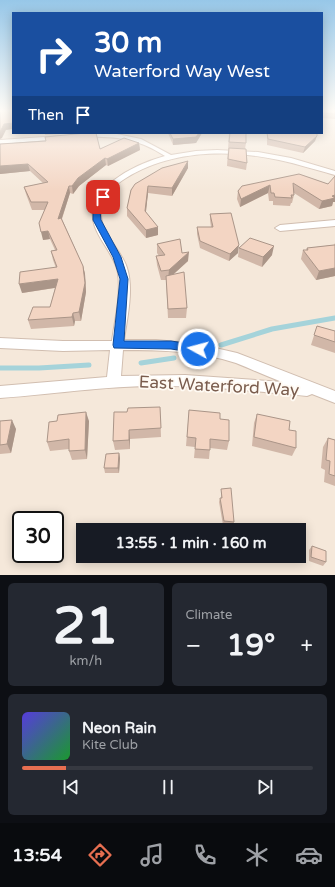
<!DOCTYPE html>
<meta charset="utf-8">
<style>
body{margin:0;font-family:"Varela Round",sans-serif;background:#242831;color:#f1f3f6;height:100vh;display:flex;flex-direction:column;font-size:15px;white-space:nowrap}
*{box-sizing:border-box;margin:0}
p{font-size:13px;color:#9ea1a6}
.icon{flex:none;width:22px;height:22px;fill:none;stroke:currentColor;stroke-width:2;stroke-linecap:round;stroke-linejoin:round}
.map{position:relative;height:575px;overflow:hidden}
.panel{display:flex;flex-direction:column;gap:8px;padding:8px;background:#0d0f14;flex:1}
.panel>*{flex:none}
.hud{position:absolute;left:12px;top:12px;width:311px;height:122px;border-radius:0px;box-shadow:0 2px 10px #0003;background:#1a4fa0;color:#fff;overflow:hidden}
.speed{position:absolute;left:12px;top:511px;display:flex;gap:8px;font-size:20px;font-weight:700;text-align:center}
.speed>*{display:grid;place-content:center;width:52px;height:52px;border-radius:50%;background:#171b24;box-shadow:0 2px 10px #0003;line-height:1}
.speed .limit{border:2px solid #111;border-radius:6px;background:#fff;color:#111}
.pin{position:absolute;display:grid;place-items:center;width:34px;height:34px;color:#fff;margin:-17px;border-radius:8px;box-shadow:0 2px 6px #0006}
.me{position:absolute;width:44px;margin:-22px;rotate:277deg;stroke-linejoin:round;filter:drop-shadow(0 0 3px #0008)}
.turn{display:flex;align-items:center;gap:14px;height:84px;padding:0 16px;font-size:18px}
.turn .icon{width:52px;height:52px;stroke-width:2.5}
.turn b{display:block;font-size:28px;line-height:34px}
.then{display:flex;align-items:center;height:38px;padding:0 16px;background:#0003;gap:8px;font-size:15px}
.big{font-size:30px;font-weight:800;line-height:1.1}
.panel .card{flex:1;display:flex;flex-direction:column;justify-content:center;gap:6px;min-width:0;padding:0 14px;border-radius:6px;background:#242831}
.panel .dial{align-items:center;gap:0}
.dial b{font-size:52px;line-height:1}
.song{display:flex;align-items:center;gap:12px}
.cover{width:48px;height:48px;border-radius:6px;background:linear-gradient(135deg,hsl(250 70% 55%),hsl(130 70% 35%))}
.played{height:4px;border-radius:2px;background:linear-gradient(90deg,#e76f51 15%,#363941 15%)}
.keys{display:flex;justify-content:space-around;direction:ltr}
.heat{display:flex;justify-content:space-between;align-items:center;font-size:22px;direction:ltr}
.panel .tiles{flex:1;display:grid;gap:8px;grid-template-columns:1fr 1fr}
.card:last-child{grid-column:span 2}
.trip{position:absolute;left:76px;top:523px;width:230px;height:40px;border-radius:0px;background:#171b24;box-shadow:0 2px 10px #0003;font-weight:800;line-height:40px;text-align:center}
.menu{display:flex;height:64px;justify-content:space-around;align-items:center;background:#090b0e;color:#9ea1a6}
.menu .icon{width:28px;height:28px}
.menu .selected{color:#e76f51}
.menu b{font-size:18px;color:#f1f3f6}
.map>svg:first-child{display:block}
.residential{fill:#f5e8da;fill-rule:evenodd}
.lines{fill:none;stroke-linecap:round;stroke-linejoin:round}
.stream{stroke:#a5d3da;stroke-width:5}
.street-casing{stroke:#d1beb0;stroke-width:2}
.street{fill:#fff;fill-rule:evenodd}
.wall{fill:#d1b7a8}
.shaded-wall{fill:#aa9588}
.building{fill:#f3d5c3;stroke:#aa9588}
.route{fill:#1a73e8;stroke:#114b97}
.labels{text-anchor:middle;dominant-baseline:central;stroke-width:3.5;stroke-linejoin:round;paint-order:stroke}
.near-street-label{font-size:17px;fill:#7a5c4d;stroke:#fffaf3}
</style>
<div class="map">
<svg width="335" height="575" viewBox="0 0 335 575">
<rect width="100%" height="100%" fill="#fdf6ec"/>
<path class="residential" d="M0 110H13V133H322V110H335V575H0ZM21 520H55V554H21ZM83 530H299V556H83Z"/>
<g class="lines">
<path class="stream" d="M221 345 272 329 335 318
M141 363 174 358
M0 368H39L89 365"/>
<g class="street-casing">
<path id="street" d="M112 133 141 139 171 155 196 151 217 150 258 152 291 158 335 171V175C316 170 298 164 279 160 229 149 171 150 126 178 114 185 101 199 101 214 101 235 121 249 127 268 134 290 127 318 124 340H156L198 344 237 353 335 391V403L312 394 307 396C261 392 214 386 167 386 111 385 56 394 0 398V386L107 377 110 350 63 351 0 348V338L63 341H112C115 319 121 295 118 273 115 256 101 243 95 227 81 189 136 164 165 156 137 138 115 136 82 137L79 135 82 133ZM123 350C161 350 200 351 236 363 251 369 266 376 282 382L185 375 121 376Z
M59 136 61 137V139L0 144V140Z
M335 220V226L280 231 275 228 280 225Z"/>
</g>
<use href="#street" class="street"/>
</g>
<path class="wall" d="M322 110H335V119L322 118Z
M45 133H78L45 135Z
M168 133H202L196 143 173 145Z
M229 133 246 143 245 149 247 163 246 170 227 166Z
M267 133H317L315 141 303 153 267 145Z
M139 143 140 150 108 166 106 165 79 186 73 194 70 193 62 219 83 266 85 274 86 292 81 321H75L74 326 31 329 28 320 50 307 55 288 22 293 56 268 53 260 51 251 55 250 50 239 43 240 45 210H32L26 194 24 187 43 183 30 171 0 174V144L100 149Z
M188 161V168L172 196 148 193 146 212 158 235 146 238 127 216V208L131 190Z
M299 174 328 184 333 202 332 206 319 209 294 193V195L292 203H291L290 206 273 205V201H269L268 193 240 207 237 199 238 191Z
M210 214 238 253 229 261 200 248 197 234V227H211L210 220Z
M335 243V276L316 280 301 259 303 250H306L307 248 334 245Z
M157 244 182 253 188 261 174 274 187 308 186 318H168L166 280H161L157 265 156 256H159L157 253Z
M239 248 272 255 262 267 238 257Z
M317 326 335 331V353L311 345Z
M160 407 161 437 130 439V449L115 450 113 441 127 412Z
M189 410 220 419 229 441 227 450 210 448 209 459 194 458 195 447 186 446Z
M257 414 289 430 296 448 292 456 252 446 254 423Z
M0 421 16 429 11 453 0 454Z
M57 421H89L87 459 72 460 69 451V449L50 451 47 442Z
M328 438 335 440V486L324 482 325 470 321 468 323 447Z
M119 453 120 458 119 473H105L104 468Z
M221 489 234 522 233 526 223 525 219 502 220 498H221Z
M312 546 326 562 323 566 309 561V550Z"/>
<path class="shaded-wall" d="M13 123V129L6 130 2 138 0 139V132L4 124Z
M199 133H202L196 143 173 145V139Z
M317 136 315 141 303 153 305 147Z
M139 143 140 150 108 166 107 159Z
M105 158 106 165 79 186 73 194 72 186 78 178Z
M188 161V168L172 196V188Z
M28 164 30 171 0 174V166Z
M270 185 268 193 240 207 241 199Z
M69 186 70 193 59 227 58 219Z
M148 186V193L145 219V211Z
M335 195V202H333L332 206 319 209 322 201 332 196Z
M158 227V235L146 238V230Z
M48 231 50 239 43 240 41 232Z
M239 245 238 253 229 261 230 254Z
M274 246 272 255 262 267 263 257Z
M189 252 188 261 168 279 169 270Z
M83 266 85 274 86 292 81 321 79 312Z
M335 268V276L316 280 319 271Z
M58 279 60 287 22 293 19 284Z
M73 313 75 321 74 326 72 317Z
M86 412 89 421 87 459 85 450Z
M12 420 16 429 11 453 7 444Z
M129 430 130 439V449L129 440Z
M119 453 120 458 119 473 118 468Z"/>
<path class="building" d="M0 110H13V123L4 124 0 132Z
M322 110H335V114L322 113Z
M86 133H96L100 149 124 138 139 143 107 159 105 158 78 178 72 186H69L58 219 61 218 83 266 85 283 79 312 73 313 72 317 28 320 33 307H50L58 279 19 284 20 272 57 267 51 251 57 250 48 231 41 232 39 223 48 202H31L24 187 48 182 28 164 0 166V144L46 141 45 137Z
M170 133H199L196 137 173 139Z
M230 133H246V143L229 142Z
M267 133H317V136L305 147 268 139Z
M229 148 246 149 247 163 228 159Z
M188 161 172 188 148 186 145 211 158 227 146 230 127 208 131 190 135 184 162 168Z
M299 174 328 184 335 176V195L332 196 335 198 322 201 293 183 294 195H291L292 198 275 197 274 193H271L270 185 241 199 238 191 242 186Z
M231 213 239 245 230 254 200 241 197 227H213L210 214Z
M250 238 274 246 263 257 239 248Z
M180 239 182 253 189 252 169 270 161 271 156 256 165 255 157 244Z
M334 245H335V268L319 271 303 250H308L307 248Z
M184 272 187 308 168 309 166 276Z
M317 326 335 331V342L314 335Z
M160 407 161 428 129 430V440L113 441 114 412H127L128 408Z
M189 410 220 413V419L229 420V441L210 439V450L195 449 196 438 187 437Z
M86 412 85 450 69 451V439L47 442 49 422 57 421 58 415Z
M257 414 290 421 289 430 296 431V448L254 437Z
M12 420 7 444 0 445V421Z
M328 438 335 440V476L329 474 330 461 326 460Z
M119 453 118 468H104L106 454Z
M231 488 234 522 224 521 220 498H222L221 489Z
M312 546 326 551V562L311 557Z"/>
<linearGradient id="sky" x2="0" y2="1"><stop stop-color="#97c7e8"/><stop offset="0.58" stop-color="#fefbf6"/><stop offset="1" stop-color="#fefbf6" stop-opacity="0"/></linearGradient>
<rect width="335" height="191" fill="url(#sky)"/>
<path class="route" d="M100 195 106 197 100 211 101 220 121 257 128 279 124 341H171L198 345 202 346 204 349 202 352 198 353 171 349 114 348 113 345 120 279 113 257 93 220V211Z"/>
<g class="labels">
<g class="near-street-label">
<text transform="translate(219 386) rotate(3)">East Waterford Way</text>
</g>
</g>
</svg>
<div class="speed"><div class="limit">30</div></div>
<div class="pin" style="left:103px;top:197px;background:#d93025"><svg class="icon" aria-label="arrive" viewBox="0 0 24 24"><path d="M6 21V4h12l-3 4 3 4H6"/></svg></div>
<svg class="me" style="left:198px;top:349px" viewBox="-20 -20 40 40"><circle r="17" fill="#1a73e8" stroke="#fff" stroke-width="3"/><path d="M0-11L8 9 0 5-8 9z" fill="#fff"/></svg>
<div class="trip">13:55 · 1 min · 160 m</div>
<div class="hud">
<div class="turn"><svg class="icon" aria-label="right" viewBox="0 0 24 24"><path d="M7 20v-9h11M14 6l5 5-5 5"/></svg><div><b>30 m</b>Waterford Way West</div></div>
<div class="then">Then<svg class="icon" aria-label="arrive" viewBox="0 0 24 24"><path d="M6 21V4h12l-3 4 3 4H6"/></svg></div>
</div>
</div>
<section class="panel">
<div class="tiles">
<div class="card dial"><b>21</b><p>km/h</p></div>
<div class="card"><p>Climate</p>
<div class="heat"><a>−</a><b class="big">19°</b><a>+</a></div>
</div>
<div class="card">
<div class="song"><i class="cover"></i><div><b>Neon Rain</b><p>Kite Club</p></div></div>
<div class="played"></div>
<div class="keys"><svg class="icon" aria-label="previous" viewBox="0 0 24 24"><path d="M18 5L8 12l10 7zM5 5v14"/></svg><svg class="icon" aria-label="pause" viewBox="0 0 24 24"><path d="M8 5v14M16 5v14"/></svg><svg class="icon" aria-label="next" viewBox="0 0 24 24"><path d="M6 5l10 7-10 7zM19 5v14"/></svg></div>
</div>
</div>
</section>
<nav class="menu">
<b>13:54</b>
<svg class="icon selected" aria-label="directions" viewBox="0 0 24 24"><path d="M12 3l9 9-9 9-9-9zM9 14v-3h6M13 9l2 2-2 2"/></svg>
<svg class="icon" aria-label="music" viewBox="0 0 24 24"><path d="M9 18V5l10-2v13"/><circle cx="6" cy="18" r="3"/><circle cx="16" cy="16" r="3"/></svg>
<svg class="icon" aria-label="phone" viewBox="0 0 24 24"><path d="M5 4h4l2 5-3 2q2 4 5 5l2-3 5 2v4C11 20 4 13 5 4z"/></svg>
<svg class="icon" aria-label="climate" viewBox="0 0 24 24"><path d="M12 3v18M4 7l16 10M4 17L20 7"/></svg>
<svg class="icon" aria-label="car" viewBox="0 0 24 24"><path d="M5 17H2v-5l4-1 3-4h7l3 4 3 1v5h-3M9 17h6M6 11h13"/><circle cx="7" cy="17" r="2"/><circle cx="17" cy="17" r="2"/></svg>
</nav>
